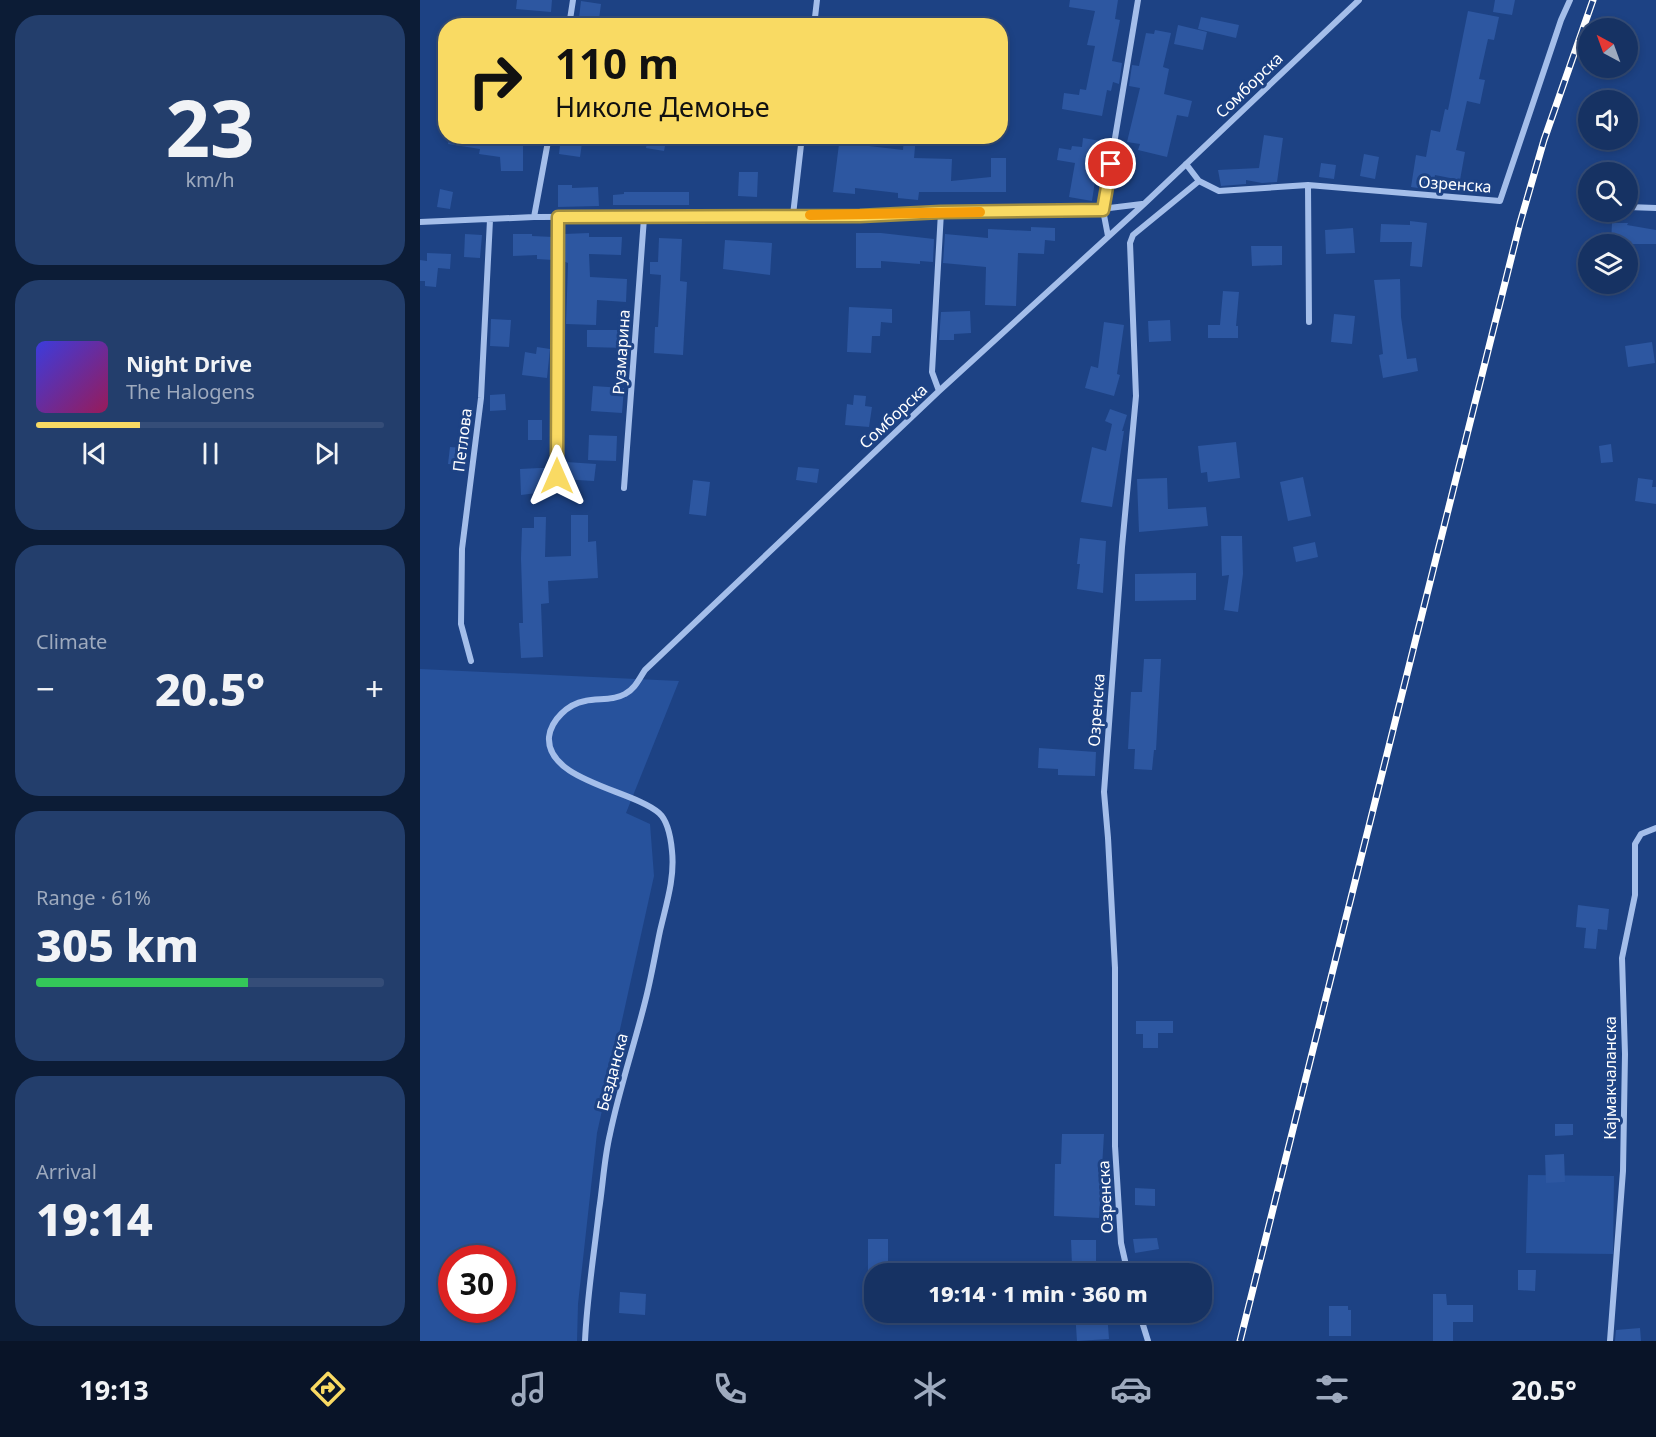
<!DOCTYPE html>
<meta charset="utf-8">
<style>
body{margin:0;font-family:"Noto Sans",sans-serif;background:#233e6c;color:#f1f3f6;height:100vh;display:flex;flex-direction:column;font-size:22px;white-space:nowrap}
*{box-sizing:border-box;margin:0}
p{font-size:20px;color:#9eaabe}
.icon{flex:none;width:33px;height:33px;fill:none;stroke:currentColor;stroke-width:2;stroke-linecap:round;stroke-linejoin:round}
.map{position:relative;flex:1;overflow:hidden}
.drawer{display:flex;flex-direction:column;gap:15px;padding:15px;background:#0c1c36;width:420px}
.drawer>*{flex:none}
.top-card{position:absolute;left:18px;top:18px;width:570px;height:126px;border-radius:24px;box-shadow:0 3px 9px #0003,0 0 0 2px #354d78;background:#f9da63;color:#111;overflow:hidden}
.needle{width:39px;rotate:319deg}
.tools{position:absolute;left:1158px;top:18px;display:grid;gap:12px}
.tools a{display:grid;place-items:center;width:60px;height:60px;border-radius:50%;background:#163263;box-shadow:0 3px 9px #0003,0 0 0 2px #354d78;font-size:30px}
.speed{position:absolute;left:18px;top:1245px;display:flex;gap:12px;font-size:30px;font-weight:700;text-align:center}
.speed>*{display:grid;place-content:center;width:78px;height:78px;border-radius:50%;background:#163263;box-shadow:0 3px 9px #0003,0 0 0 2px #354d78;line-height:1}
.speed .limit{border:9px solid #d22;background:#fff;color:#111}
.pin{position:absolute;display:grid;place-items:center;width:51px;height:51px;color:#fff;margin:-26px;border:3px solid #fff;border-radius:50%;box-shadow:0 2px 6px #0007}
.me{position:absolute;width:66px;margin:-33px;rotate:0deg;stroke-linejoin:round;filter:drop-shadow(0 0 4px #0008)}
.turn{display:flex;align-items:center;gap:21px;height:126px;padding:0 18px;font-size:27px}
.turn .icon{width:78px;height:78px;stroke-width:2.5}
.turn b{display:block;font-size:42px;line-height:51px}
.big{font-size:45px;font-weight:800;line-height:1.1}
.drawer .widget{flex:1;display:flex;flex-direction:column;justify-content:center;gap:9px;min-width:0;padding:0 21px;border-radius:24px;background:#233e6c}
.drawer .dial{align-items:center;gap:0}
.dial b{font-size:78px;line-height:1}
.song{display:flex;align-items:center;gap:18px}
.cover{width:72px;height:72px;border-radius:9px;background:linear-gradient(135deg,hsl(240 70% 55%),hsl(330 70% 35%))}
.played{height:6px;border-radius:3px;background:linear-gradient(90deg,#f9da63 30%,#354d78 30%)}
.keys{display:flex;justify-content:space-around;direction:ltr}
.heat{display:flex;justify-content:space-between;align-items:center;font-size:33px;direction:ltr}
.charge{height:9px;border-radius:4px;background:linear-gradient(90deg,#34c759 61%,#354d78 0)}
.trip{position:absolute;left:444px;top:1263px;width:348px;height:60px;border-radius:24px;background:#163263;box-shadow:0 3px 9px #0003,0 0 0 2px #354d78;font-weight:800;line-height:60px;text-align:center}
.tab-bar{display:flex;height:96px;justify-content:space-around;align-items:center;background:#091428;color:#9eaabe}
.tab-bar .icon{width:42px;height:42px}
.tab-bar .on{color:#f9da63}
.tab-bar b{font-size:27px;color:#f1f3f6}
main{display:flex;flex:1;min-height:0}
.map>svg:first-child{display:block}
.green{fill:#27529c;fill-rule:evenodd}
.building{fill:#2d57a1}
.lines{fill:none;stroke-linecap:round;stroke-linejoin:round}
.minor{stroke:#a4beea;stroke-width:6}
.rail-casing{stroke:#fff;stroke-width:7}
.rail{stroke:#1d4284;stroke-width:4.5;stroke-dasharray:14;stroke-linecap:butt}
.route-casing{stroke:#a28e40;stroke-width:15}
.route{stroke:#f9da63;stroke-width:10}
.slow{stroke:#f59e0b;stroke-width:10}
.labels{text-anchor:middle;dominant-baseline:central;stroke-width:6;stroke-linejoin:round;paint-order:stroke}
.street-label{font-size:16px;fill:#fff;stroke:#1d4284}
</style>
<main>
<section class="drawer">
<div class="widget dial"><b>23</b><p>km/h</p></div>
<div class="widget">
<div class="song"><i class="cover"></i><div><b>Night Drive</b><p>The Halogens</p></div></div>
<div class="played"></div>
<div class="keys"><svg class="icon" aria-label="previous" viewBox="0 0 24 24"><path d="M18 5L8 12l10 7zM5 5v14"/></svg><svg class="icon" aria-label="pause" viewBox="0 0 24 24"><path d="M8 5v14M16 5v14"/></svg><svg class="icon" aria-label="next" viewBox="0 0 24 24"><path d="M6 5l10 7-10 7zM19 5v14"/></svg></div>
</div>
<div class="widget"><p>Climate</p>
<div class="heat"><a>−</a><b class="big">20.5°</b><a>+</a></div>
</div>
<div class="widget"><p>Range · 61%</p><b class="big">305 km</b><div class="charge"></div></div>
<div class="widget"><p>Arrival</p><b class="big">19:14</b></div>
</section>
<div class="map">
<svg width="1236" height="1341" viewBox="0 0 1236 1341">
<rect width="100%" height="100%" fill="#1d4284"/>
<path class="green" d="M0 669 259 681 206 813 230 824 234 876 177 1133 158 1304 157 1341H0ZM32 1258H82V1310H32Z
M1108 1175 1194 1176 1193 1254 1106 1253Z"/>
<path class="building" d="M97 0H132L131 12 96 9Z
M650 0H698L695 19 700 20 692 61 702 63 699 84 693 82 691 91 687 90 682 116 642 109 644 93 659 95 660 89 666 90 675 46 667 45 675 11 649 7Z
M1075 0H1095L1092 15 1073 12Z
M161 1 181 4 179 19H175L174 26H158Z
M1048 11 1079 17 1074 40 1068 39 1059 79 1065 80 1060 104 1047 101 1036 150 1045 152 1040 180 1015 175 1013 190 991 187 996 155 1006 157 1011 130 1020 132 1025 109 1028 110Z
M781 17 819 25 816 38 778 29Z
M758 25 787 32 783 50 754 44Z
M735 30 751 33 743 67 749 69 744 94 772 101 768 117 757 115 747 157 718 150 720 144 707 142 720 88 709 86 712 65 719 66 726 33 734 34Z
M844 135 863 138 857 182 842 183 826 180V184L801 186 798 170 839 168Z
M29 136H75L74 142 103 141V171H81L80 157 59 154 60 149 28 144Z
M141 136H163L160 157 139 154Z
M228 136H247L244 151 226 148Z
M420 136H433L432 144 483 150 484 136H496L494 158 532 159 531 181 571 177V158H586V192H499L498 200 478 198V193L435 188V194L413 192Z
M663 138 681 141 672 201 649 197 655 163 637 160 639 148 651 150 652 146 662 147Z
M944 154 959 157 955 179 940 176Z
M901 163 916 165 914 179 899 177Z
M319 172H338L337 197 318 196Z
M138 185H152V188L178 187 179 206 138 207Z
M20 189 33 192 30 209 17 207Z
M204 192H269V205H193V195L204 194Z
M990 221 1007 223 1002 267 990 266 992 242H960L961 224 990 225Z
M1192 223H1208L1207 225 1236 230V244H1191Z
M611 227 635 228V241L625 240 624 254 598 253 596 306 565 305 566 267 523 263 525 234 568 238V229L611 231Z
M933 228 935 253 906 254 905 230Z
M169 233V237H202L201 255 169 254 170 277 207 279 206 302 177 300 176 325 146 324 148 263 143 261V238L144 234Z
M436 233H461L514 239 513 262 500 261V264L461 261V268H436Z
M45 234 62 235 60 258 44 257Z
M93 234H112V236L133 237V260L117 259V255L93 256Z
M239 238 262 239 260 281 267 282 263 355 234 353 235 327H238L241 275 230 274V262H238Z
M305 240 352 243 350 275 303 269Z
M831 246H862V265L832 266Z
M7 253 31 254 30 269 18 268 16 287 5 286V281H0V260L7 261Z
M980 279 981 317 987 359 996 358 998 371 963 378 959 355 963 354 954 280Z
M803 291 819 292 816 326H818V338H788V325H800Z
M429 307 472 309V323L461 322 460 336H452L451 353 427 352Z
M550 311 551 333 534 334V340H519L521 312Z
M914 314 935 316 932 344 911 342Z
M71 319 91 320 89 347 70 346Z
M750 320 751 341 729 342 728 321Z
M684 322 704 325 697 374 700 375 694 396 665 388 671 366 678 368Z
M167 330H208L207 348 167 347Z
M1232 342 1235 363 1208 367 1205 346Z
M117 347 130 349 127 378 102 375 105 352 116 354Z
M173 386 204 388 202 413 171 411Z
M85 394 86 410 70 411V395Z
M434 395 446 396 445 406 452 407 449 427 425 425 427 404 433 405Z
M690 409 707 415 702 431H704L692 507 661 502 672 447 686 451 692 424 685 421Z
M108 420H122V440H108Z
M169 435 197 436 196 461 168 460Z
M816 442 820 478 788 482 787 472 781 473 778 446Z
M1191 444 1193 462 1181 463 1179 446Z
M30 447 43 448 41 465 28 464Z
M146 462 176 464 174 481 141 479 142 468H145Z
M378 467 399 469 397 483 376 480Z
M120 468H132V478L125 477V492L101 495 100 469Z
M883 477 891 516 868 521 860 482Z
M747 478 748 509 786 507 788 526 719 532 717 479Z
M1218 478 1233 480 1232 487H1236V504L1215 501Z
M273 480 290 482 286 516 269 514Z
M151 515H168V542L176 541 178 578 128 581 129 603 121 604 123 657 101 658 99 623H103L101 558 102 528H114V517H126L125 557 151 556Z
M801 536H822L823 574 818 612 804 610 809 575 802 576Z
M660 538 686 541 683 593 657 589 660 564H657Z
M895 542 898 557 876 562 873 547Z
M776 573V600L715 601V574Z
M724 659H741L736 750H734L732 770 714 769 715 749H708L711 692H722Z
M619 748 676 752 675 776 638 775V769L618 768Z
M1158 905 1189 909 1187 930 1178 929 1176 949 1164 948 1166 928 1156 927Z
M716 1021H753V1033H738V1048H723V1034H716Z
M1135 1124H1153V1135L1135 1136Z
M642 1134H684L679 1218 634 1216 635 1164H641Z
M1144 1154 1145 1182 1126 1183 1125 1155Z
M715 1188 735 1189V1206L715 1205Z
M737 1238 739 1249 715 1253 713 1239Z
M448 1239H468V1274H448Z
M651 1240H676V1264L652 1265Z
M1098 1270H1116L1115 1291 1098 1290Z
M200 1292 226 1294 225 1315 199 1313Z
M1013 1294H1026L1027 1305H1053V1322H1033V1341H1013Z
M909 1306H928V1310H931V1336H909Z
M655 1312H687L689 1339 657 1341Z
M1220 1328 1221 1341H1195L1196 1330Z"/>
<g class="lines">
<path class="minor" d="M149 26 153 0
M394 26 397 0
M766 164 779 181 799 191 888 185 1080 201 1141 20 1150 0
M888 185 889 322
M1208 207 1236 208
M373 215 382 136
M114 217 129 136
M0 222 114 217 440 216 521 212 665 211 722 204
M688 236 683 210 718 0
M519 391 512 372 521 212
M137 476 138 217
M204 488 224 218
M51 661 41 624 42 549 61 398 70 220
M708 1274 701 1243 695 1146V968L688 838 684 792 702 547 716 396 710 243 713 235 779 181
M719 1312 728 1341
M165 1341C167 1297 174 1254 179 1210 183 1185 184 1159 190 1134 199 1090 214 1046 225 1002 231 979 235 955 240 931 246 905 255 878 252 851 251 840 248 821 239 813 213 790 126 781 129 737 131 720 148 704 165 701 178 698 193 701 205 694 215 689 219 679 225 670L519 391 724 204 939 0
M1190 1341 1203 1171 1205 1054 1202 958 1215 895V844L1221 834 1236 828"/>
<g class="rail-casing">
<path id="rail" d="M820 1341 1100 223 1124 140 1173 0"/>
</g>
<use href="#rail" class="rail"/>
</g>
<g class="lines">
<g class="route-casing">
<path id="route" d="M137 476 138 217 440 216 521 212 683 210 691 164"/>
</g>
<use href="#route" class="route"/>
<path class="slow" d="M390 215 560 212"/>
</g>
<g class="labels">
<g class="street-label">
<text transform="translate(829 85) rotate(-44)">Сомборска</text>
<text transform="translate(1035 184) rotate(4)">Озренска</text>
<text transform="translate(201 352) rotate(-86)">Рузмарина</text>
<text transform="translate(473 416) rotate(-43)">Сомборска</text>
<text transform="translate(42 440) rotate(-83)">Петлова</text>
<text transform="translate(676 710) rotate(-86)">Озренска</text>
<text transform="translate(192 1072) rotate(-75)">Безданска</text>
<text transform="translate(1190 1078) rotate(-90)">Кајмакчаланска</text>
<text transform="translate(685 1197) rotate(-93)">Озренска</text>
</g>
</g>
</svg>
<div class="tools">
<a><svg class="needle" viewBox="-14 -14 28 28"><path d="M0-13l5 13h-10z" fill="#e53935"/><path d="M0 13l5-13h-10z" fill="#9eaabe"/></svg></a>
<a><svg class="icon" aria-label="sound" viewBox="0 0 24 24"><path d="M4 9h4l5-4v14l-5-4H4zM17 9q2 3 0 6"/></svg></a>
<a><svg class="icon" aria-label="search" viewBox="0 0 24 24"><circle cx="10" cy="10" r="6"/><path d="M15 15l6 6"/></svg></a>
<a><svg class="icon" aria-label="layers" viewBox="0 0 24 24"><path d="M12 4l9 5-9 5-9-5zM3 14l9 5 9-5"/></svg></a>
</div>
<div class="speed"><div class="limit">30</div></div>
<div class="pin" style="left:691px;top:164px;background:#d93025"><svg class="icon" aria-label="arrive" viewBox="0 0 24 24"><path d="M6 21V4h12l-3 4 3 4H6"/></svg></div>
<svg class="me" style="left:137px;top:476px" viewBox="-20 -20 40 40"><path d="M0-17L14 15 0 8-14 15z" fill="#f9da63" stroke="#fff" stroke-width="4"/></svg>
<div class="trip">19:14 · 1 min · 360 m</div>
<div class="top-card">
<div class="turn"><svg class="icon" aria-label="right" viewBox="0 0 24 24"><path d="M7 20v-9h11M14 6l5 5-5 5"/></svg><div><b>110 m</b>Николе Демоње</div></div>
</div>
</div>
</main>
<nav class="tab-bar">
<b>19:13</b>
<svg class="icon on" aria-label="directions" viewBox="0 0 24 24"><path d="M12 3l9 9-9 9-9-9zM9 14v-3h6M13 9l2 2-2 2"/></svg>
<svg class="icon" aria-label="music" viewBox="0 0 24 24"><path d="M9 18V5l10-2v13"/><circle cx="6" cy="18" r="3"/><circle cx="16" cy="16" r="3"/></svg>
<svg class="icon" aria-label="phone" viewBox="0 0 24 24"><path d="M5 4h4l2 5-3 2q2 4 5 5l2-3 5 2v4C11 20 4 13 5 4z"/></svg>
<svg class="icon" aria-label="climate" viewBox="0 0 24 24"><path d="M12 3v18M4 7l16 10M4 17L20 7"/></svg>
<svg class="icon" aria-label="car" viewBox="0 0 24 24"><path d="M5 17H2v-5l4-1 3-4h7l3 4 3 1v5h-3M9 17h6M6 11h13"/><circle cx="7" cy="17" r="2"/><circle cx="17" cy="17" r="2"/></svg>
<svg class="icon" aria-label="filters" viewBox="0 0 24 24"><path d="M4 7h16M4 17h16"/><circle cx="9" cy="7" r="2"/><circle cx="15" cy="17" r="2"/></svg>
<b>20.5°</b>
</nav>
